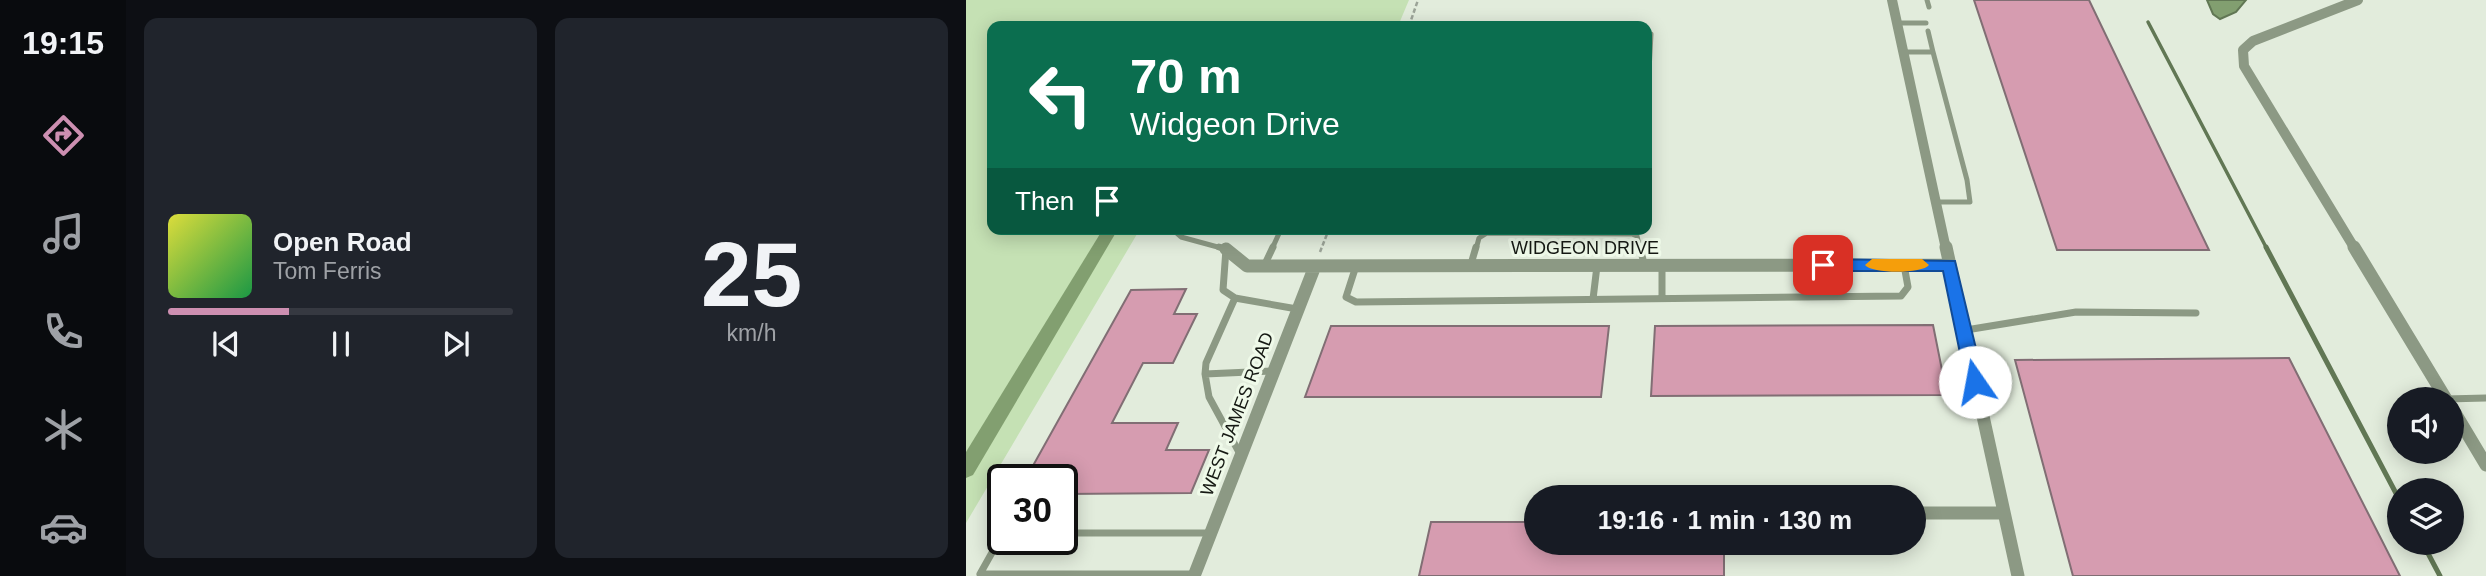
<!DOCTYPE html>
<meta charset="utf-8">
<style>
body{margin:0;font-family:Arial,sans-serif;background:#20242c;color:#f1f3f6;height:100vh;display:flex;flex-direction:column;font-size:26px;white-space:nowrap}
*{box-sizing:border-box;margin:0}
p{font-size:23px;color:#9ea1a6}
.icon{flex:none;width:38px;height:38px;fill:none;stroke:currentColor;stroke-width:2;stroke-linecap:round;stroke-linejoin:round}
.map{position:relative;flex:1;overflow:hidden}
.side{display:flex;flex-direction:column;gap:18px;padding:18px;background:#0d0f14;width:840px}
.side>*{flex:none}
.guide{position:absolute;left:21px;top:21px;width:665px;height:214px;border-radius:14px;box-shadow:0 4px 18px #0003;background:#0b6e4f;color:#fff;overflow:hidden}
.fabs{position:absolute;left:1421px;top:387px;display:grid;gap:14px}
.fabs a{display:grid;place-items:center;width:77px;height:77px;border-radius:50%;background:#171b24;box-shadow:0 4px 18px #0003;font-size:35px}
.speed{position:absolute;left:21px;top:464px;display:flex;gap:14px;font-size:35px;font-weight:700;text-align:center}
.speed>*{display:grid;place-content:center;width:91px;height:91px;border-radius:50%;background:#171b24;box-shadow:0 4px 18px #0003;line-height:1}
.speed .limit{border:4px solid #111;border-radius:10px;background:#fff;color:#111}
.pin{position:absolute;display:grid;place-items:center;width:60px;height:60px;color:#fff;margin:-30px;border-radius:14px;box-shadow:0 4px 10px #0006}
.me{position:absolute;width:77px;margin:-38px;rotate:348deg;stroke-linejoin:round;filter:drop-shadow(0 0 5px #0008)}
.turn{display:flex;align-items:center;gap:24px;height:147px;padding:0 28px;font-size:32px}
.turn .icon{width:91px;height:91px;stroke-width:2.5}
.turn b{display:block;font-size:49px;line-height:60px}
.then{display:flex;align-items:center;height:66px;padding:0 28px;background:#0003;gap:14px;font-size:26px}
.side .widget{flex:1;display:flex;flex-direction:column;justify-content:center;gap:10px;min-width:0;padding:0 24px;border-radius:14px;background:#20242c}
.side .dial{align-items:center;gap:0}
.dial b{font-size:91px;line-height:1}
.song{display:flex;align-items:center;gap:21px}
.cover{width:84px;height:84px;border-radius:10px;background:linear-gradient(135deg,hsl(60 70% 55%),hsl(140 70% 35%))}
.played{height:7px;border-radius:4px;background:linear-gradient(90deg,#cd8fb1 35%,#363941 35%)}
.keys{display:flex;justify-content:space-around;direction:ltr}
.side .tiles{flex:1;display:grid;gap:18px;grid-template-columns:repeat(2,1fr)}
.trip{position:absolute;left:558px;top:485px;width:402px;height:70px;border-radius:35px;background:#171b24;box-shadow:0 4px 18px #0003;font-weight:600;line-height:70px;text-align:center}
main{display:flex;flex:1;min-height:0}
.tabs{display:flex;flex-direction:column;width:126px;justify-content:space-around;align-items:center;background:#090b0e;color:#9ea1a6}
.tabs .icon{width:49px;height:49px}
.tabs .current{color:#cd8fb1}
.tabs b{font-size:32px;color:#f1f3f6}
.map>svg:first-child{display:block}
.green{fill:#c5e1b4}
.water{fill:#829f70;stroke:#617754;stroke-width:2}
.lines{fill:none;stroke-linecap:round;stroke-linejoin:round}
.stream-far1{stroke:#617754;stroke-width:3.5}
.stream{stroke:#617754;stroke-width:5}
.canal{fill:#829f70;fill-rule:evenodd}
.building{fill:#d69cb0;stroke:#816e74;stroke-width:2}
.path{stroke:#9ca498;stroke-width:2.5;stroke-dasharray:4.5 2.5;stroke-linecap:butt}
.service-far1{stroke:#8c9984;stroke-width:5}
.service{stroke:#8c9984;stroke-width:7}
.minor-far1{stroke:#8c9984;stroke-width:10}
.minor{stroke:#8c9984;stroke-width:13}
.route{fill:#1a73e8;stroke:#114b97;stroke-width:2}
.slow{fill:#f59e0b}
.labels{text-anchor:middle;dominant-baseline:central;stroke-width:6;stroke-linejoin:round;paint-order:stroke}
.street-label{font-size:18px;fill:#151913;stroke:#effae9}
</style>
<main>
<nav class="tabs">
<b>19:15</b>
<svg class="icon current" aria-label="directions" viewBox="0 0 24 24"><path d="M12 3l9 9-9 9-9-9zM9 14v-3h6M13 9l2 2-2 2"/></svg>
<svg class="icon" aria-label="music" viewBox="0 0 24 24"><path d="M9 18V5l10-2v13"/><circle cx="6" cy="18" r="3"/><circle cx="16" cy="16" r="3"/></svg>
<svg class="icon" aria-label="phone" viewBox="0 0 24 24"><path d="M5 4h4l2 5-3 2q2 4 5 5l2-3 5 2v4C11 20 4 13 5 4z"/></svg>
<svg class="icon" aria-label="climate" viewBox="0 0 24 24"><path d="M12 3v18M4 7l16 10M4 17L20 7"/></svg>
<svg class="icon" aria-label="car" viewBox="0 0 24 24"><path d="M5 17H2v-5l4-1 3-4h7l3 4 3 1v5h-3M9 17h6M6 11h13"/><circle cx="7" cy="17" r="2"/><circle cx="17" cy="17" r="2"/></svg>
</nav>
<section class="side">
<div class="tiles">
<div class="widget">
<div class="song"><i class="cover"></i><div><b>Open Road</b><p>Tom Ferris</p></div></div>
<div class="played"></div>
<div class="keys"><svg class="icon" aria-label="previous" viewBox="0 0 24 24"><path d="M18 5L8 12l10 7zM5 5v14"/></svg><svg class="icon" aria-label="pause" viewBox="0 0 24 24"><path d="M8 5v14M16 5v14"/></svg><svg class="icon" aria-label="next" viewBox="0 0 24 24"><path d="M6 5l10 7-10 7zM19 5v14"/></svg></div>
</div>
<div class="widget dial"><b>25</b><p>km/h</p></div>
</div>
</section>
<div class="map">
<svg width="1520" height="576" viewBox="0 0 1520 576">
<rect width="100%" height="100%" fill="#e2ecdc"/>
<path class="green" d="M0 0H443L432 26H26V229H174L0 523Z"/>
<path class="water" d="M1241 0H1280L1270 12 1254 19 1247 14Z"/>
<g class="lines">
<path class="stream-far1" d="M1182 22 1301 249"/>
<path class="stream" d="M1300 247 1433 499
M1456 542 1474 576"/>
<path class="canal" d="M137 229H152L7 475 0 478V452Z"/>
</g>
<path class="building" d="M1008 0H1123L1243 250H1091Z
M220 289 208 314H231L207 363H177L146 423H212L200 450H243L225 493 96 494V480H59L165 290Z
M967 325 981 395 685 396 689 326Z
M365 326H643L635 397H339Z
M1323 358 1434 576H1107L1049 360Z
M465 522H570V542H758V576H453Z"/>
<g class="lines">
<path class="path" d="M443 26 452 0
M354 252 363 229"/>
<path class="service-far1" d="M961 0 963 7
M931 23H960
M962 31 967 52
M681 34H685L681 107
M937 52H967L1001 180 1004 202H970
M206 229 215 237 259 249
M306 249 315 229
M510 249 513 238 521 233 666 234 671 236 674 249"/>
<path class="service" d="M253 247 260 249 257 290 269 298
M674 247 678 264
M299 264 307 247
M505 264 510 247
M696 265V298
M390 266 380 297 390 302 935 296 942 287 938 265
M627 299 631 266
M1000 330 1110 312 1230 313
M239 374 307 371
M1480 399 1520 398
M274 454 243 397 239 374 240 363 269 298 331 309
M37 533 14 574H227
M96 533H245"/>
<path class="minor-far1" d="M926 0 980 249
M1389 249 1278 66 1277 50 1287 41 1392 0"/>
<path class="minor" d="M980 247 1052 576
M1388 247 1480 399
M260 249 281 266 983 265
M1486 408 1520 465
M948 513H1038
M228 576 349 266"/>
</g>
<path class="route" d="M857 259 989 261 1018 382 1015 387 1009 389 1003 387 1000 382 977 271H857L849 265Z"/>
<path class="slow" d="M906 259H956L963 265C957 274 905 274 899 265Z"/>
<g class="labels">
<g class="street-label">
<text x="619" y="248">WIDGEON DRIVE</text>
<text transform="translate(271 414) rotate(-69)">WEST JAMES ROAD</text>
</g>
</g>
</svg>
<div class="fabs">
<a><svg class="icon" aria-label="sound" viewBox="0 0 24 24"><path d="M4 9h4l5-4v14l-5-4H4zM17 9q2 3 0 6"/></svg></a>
<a><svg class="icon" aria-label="layers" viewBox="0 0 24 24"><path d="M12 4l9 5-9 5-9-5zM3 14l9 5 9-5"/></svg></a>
</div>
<div class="speed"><div class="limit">30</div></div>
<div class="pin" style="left:857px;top:265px;background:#d93025"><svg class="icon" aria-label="arrive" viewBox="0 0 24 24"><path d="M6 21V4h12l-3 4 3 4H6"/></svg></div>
<svg class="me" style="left:1009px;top:382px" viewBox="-20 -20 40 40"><circle r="19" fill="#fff"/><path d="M0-13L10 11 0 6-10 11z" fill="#1a73e8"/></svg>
<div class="trip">19:16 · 1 min · 130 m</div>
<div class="guide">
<div class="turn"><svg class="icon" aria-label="left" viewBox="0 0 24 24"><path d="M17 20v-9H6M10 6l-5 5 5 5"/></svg><div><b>70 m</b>Widgeon Drive</div></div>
<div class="then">Then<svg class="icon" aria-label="arrive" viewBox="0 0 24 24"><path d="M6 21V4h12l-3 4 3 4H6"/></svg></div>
</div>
</div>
</main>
